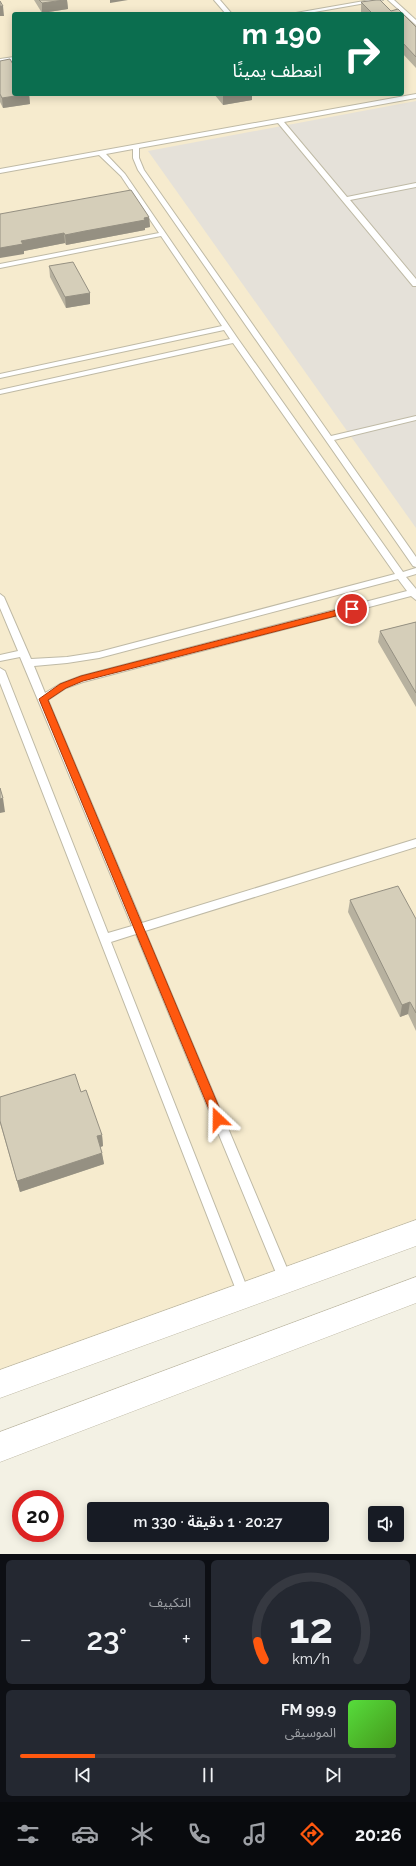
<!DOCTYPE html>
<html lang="ar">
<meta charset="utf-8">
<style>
body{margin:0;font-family:Raleway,"Noto Sans Arabic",sans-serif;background:#242831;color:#f1f3f6;direction:rtl;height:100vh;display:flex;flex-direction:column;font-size:15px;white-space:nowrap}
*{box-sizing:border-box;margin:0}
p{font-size:13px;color:#9ea1a6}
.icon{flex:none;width:22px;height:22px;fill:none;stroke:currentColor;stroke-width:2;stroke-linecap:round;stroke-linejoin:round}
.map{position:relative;height:1554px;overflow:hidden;direction:ltr}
.sheet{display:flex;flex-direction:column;gap:6px;padding:6px;background:#0d0f14;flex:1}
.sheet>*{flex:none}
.guide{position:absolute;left:12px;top:12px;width:392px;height:84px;border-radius:4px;box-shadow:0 2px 10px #0003;direction:rtl;background:#0b6e4f;color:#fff;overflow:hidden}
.buttons{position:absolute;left:368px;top:1506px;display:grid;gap:8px}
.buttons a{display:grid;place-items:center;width:36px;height:36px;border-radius:4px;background:#171b24;box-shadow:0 2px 10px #0003;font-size:20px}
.speed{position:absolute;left:12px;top:1490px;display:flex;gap:8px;font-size:20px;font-weight:700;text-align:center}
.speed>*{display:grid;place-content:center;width:52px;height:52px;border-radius:50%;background:#171b24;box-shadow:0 2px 10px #0003;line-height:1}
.speed .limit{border:6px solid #d22;background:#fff;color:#111}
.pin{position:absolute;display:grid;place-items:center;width:34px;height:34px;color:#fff;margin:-17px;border:2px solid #fff;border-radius:50%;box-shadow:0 1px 4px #0007}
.me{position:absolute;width:44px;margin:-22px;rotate:337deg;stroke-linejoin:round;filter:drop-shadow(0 0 3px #0008)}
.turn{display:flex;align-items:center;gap:14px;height:84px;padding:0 16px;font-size:18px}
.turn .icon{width:52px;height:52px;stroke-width:2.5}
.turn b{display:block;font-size:28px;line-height:34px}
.big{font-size:30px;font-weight:600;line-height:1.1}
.sheet .widget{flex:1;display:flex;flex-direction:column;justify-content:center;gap:6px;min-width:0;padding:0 14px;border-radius:6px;background:#242831}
.sheet .dial{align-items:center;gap:0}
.dial svg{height:104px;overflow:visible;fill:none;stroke:#363941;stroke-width:7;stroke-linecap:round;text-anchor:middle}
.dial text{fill:#f1f3f6;stroke:none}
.song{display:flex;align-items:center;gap:12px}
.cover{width:48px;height:48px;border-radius:6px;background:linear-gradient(135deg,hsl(110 70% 55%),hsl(100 70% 35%))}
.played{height:4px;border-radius:2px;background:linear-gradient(90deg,#ff580f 20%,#363941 20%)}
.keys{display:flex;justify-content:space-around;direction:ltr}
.heat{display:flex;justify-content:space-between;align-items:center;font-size:22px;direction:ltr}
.sheet .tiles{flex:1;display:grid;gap:6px;grid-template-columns:1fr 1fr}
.widget:last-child{grid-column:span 2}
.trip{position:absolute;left:87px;top:1502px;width:242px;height:40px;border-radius:4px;background:#171b24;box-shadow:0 2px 10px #0003;font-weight:600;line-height:40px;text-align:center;direction:rtl}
.tabs{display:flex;height:64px;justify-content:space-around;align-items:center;background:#090b0e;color:#9ea1a6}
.tabs .icon{width:28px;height:28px}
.tabs .active{color:#ff580f}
.tabs b{font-size:18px;color:#f1f3f6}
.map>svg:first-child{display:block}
.commercial{fill:#f6ebce;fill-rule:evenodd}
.industrial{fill:#e5e1d9}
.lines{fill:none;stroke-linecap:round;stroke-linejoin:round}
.service-casing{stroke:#bfbaa6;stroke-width:2}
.minor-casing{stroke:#bfbaa6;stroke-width:1}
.service{fill:#fff;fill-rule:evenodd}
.minor{fill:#fff;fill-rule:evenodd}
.wall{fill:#b7b19f}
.shaded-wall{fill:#959082}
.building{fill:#d5ceb9;stroke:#959082}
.route{fill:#ff580f;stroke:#a6390a}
</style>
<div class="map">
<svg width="416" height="1554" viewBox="0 0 416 1554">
<rect width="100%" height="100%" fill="#f3f1e4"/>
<path class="commercial" d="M0 0H416V1235L0 1390ZM14 14H402V94H14Z"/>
<path class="industrial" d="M416 101V528L148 151Z"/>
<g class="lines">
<g class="service-casing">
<path id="service" d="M214 0H220L232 14H226Z
M370 0H383L303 14H290Z
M388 0H394L416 20V25Z
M14 57V61L0 63V59Z
M416 94V98L284 122 347 197 416 183V187L350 200 416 279V286H413L278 123 139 148V158L144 170 331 436 416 416V420L334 440 416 557V567L413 566 138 170 133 158V149L106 154 125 174 238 339 403 572 416 568V574L406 577 416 589V600L411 596 83 682 66 688 48 700 142 923 416 839V847L145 931 292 1280 291 1285 286 1286 281 1285 136 934 111 942 250 1295 249 1300 244 1301 239 1300 238 1295 0 683V668L5 671 108 933 132 926 20 657 0 661V655L18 651 0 608V594L4 597 31 659 67 657 99 652 395 574 233 343 0 394V390L230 339 224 330 0 378V374L222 326 161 236 0 268V264L159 233 121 176 99 155 0 173V169ZM398 579 407 591 81 676 60 684 45 693 34 666 67 663 99 658Z"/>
</g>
<g class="minor-casing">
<path id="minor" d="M416 1220V1246L0 1398V1370Z
M416 1277V1303L0 1462V1432Z"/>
</g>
<use href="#service" class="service"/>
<use href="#minor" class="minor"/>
</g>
<path class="wall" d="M34 0H67L68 9 42 13Z
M376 0H380L391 11 398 9 416 27V68L402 53V14H363L361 12V2Z
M0 61 29 94 30 104 3 108 0 102Z
M214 94H252V100L223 105Z
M0 214 149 217 150 227 145 228V230L66 245 65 243 24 251V254Z
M49 266 90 293V304L66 308 50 277Z
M416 622V707L378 642 380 631Z
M350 900 416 919V1031L408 1014 400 1017 348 912Z
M81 1092 102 1135 103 1146 100 1147 104 1164 20 1192 0 1123V1097Z"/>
<path class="shaded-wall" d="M64 0H67L68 9 42 13V3Z
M110 0H128L110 3Z
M0 6H3L4 16H0Z
M29 94 30 104 3 108 2 98Z
M226 94H252V100L223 105V95Z
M149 217 150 227 145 228V230L66 245 65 235Z
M64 233 65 243 24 251V254L0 258V248L21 241Z
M90 293V304L66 308 65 297Z
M3 798 5 812 0 813V799Z
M410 1002 408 1014 400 1017 402 1005Z
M102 1135 103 1146 98 1148 97 1136Z
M102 1153 104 1164 20 1192 17 1181Z"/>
<path class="building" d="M39 0H64L42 3Z
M376 0H380L391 11 398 9 416 27V57L402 42V14H373L361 2Z
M0 1 3 6H0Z
M10 59 14 66V94H28L2 98 0 94V61Z
M131 190 149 217 144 218 145 220 85 231 65 235 64 233 21 241 23 244 0 248V214Z
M73 262 90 293 65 297 49 266Z
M416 622V693L380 631Z
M0 788 3 798 0 799Z
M398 886 416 919V1013L410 1002 402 1005 350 900Z
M75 1074 81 1092 86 1090 102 1135 97 1136 102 1153 17 1181 0 1121V1097Z"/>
<path class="route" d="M352 606 355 607V611L83 681 66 688 48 700 224 1119 222 1123 218 1124 215 1123 213 1119 39 699 60 684 81 676Z"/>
</svg>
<div class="buttons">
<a><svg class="icon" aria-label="sound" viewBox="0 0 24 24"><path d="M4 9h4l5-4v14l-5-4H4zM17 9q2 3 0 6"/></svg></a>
</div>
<div class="speed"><div class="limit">20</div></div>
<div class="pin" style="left:352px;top:609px;background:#d93025"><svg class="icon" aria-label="arrive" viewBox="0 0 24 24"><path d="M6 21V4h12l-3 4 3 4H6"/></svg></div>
<svg class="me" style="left:218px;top:1119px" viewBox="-20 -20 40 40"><path d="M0-17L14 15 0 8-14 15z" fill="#ff580f" stroke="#fff" stroke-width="4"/></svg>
<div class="trip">20:27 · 1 دقيقة · 330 m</div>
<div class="guide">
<div class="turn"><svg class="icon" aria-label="right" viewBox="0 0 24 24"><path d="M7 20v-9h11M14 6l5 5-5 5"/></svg><div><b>190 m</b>انعطف يمينًا</div></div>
</div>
</div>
<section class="sheet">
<div class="tiles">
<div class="widget dial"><svg viewBox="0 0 100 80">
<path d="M14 69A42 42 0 1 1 86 69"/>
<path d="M14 69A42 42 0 0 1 9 55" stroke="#ff580f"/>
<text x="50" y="56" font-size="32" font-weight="700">12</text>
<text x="50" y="72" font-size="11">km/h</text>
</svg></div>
<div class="widget"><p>التكييف</p>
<div class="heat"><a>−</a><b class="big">23°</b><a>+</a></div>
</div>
<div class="widget">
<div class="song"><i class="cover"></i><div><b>99.9 FM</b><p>الموسيقى</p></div></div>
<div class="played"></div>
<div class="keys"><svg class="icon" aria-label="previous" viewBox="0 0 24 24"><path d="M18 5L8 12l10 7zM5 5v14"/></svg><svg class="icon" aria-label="pause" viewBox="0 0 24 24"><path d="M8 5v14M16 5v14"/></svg><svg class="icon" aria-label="next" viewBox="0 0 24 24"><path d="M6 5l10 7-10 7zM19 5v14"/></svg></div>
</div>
</div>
</section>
<nav class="tabs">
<b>20:26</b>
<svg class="icon active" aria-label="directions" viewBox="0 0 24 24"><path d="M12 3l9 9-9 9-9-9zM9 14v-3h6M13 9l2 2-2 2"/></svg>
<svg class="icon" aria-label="music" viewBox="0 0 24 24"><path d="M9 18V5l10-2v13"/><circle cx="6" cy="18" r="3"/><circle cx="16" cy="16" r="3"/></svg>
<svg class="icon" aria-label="phone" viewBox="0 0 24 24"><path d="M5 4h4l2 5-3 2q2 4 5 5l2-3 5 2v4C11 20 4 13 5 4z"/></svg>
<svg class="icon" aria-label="climate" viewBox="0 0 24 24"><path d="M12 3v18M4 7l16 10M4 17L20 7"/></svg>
<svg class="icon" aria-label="car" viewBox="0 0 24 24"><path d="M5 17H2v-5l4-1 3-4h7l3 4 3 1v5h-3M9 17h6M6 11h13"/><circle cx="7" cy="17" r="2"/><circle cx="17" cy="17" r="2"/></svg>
<svg class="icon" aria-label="filters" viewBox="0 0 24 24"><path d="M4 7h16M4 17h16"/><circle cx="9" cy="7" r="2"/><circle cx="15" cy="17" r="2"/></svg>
</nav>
